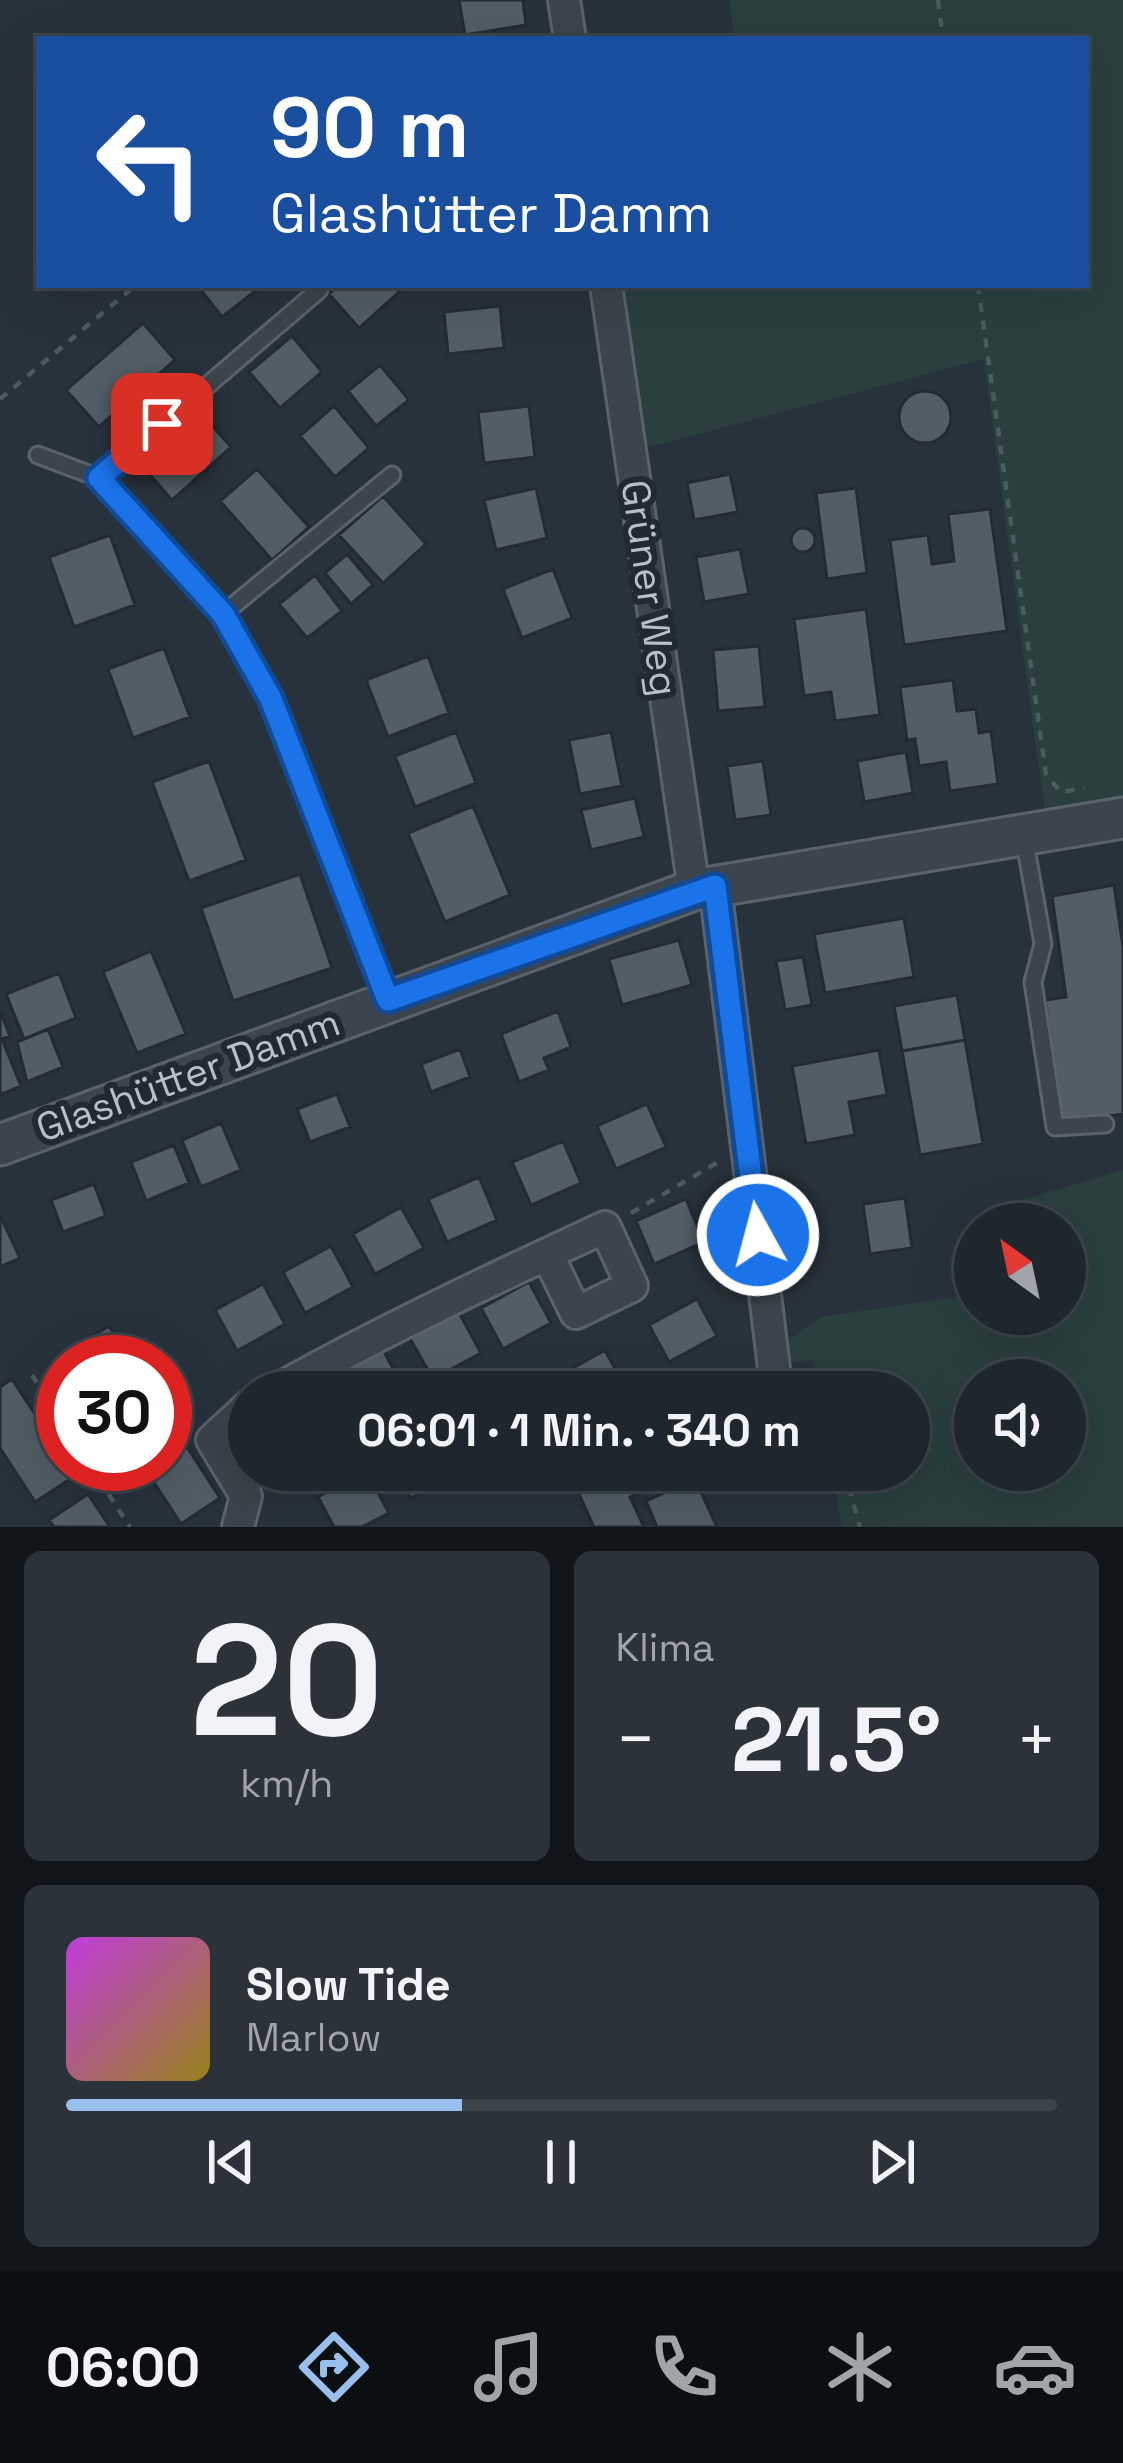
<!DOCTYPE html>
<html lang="de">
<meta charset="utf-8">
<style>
body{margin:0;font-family:"Space Grotesk",sans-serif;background:#2b323a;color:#f1f3f6;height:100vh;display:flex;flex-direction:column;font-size:45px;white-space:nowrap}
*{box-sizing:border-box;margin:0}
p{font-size:39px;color:#a1a5aa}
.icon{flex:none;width:66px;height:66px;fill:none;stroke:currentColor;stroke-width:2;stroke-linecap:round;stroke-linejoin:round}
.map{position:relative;height:1527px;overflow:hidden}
.side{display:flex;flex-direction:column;gap:24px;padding:24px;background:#101519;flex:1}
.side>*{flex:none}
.guide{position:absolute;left:36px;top:36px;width:1053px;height:252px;border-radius:0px;box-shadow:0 12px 48px #0002,0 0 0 3px #3c434a;background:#1a4fa0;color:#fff;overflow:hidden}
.needle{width:78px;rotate:327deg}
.fabs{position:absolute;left:954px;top:1203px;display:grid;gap:24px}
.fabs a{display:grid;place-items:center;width:132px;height:132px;border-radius:50%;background:#1e262e;box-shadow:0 12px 48px #0002,0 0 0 3px #3c434a;font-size:60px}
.speed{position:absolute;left:36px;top:1335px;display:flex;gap:24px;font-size:60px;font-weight:700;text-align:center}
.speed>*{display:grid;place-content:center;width:156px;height:156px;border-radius:50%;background:#1e262e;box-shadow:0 12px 48px #0002,0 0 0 3px #3c434a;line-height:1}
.speed .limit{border:18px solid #d22;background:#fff;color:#111}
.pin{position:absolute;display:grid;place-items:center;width:102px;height:102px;color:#fff;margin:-51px;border-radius:24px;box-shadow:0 6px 18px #0006}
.me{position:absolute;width:132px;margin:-66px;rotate:353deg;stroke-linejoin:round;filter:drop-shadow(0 0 9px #0008)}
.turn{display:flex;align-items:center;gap:42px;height:252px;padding:0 36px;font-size:54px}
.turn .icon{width:156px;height:156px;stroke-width:2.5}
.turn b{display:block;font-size:84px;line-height:102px}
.big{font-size:90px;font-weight:700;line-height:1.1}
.side .tile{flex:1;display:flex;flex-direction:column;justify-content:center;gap:18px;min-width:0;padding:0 42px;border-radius:18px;background:#2b323a}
.side .dial{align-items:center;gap:0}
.dial b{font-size:156px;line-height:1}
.song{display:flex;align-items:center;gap:36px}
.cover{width:144px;height:144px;border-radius:18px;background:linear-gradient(135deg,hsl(290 70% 55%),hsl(50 70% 35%))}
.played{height:12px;border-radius:6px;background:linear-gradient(90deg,#99bfec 40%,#3c434a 40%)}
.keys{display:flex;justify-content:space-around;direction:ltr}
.heat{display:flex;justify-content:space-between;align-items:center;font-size:66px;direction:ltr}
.side .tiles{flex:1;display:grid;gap:24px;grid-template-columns:1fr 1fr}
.tile:last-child{grid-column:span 2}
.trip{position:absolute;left:228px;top:1371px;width:702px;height:120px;border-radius:60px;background:#1e262e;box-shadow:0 12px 48px #0002,0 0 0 3px #3c434a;font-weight:700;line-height:120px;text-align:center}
.dock{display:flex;height:192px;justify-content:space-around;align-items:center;background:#0c0f12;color:#a1a5aa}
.dock .icon{width:84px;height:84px}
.dock .current{color:#99bfec}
.dock b{font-size:54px;color:#f1f3f6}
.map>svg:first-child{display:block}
.green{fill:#2b3f3f;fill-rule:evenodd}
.building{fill:#525d67;stroke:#232b34;stroke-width:3}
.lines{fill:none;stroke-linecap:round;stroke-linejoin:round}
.service-casing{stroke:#5a626b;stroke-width:21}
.minor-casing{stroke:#5a626b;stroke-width:36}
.tertiary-casing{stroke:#5a626b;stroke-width:45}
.path{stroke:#4a5c5d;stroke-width:4.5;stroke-dasharray:9 9;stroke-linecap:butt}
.service{stroke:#3c444d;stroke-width:15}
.minor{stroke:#3c444d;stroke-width:30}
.tertiary{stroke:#3c444d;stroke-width:39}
.route-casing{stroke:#114b97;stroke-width:30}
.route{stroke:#1a73e8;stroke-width:21}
.labels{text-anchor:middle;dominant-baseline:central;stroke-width:12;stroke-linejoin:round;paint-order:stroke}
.street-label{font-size:39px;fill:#b8bfc8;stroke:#212932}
</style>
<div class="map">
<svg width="1123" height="1527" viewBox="0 0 1123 1527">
<rect width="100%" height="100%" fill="#28323d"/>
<path class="green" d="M729 0H1123V800L1045 813 984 359 641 449 621 285H1086V39H735Z
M1123 1170V1527H842L833 1470H909V1392H820L814 1360 752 1365 822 1317 975 1294V1314H1065V1224H1025L1022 1200ZM975 1380H1065V1470H975Z"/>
<path class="building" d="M459 0H523L526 25 465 35Z
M197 285H263L222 317Z
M339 285H395L400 291 359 328 329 294Z
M500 306 504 348 448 354 444 312Z
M143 323 175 360 99 427 66 390Z
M292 336 322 372 280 408 249 372Z
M380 365 409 400 376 426 348 391Z
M899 417a26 26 0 1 1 52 0a26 26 0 1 1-52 0Z
M334 406 369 448 335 477 300 436Z
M529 406 535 457 484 463 478 412Z
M197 408 231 447 172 500 137 460Z
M257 469 309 527 272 560 220 501Z
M730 474 738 512 694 520 687 483Z
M536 488 547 538 496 550 484 500Z
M856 488 867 573 827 579 816 493Z
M383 496 426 544 383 583 339 535Z
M990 509 1007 631 904 645 890 540 928 535 932 564 954 561 948 514Z
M791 540a12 12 0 1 1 24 0a12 12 0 1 1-24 0Z
M110 535 135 605 74 627 49 557Z
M740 549 749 594 704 602 696 557Z
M347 554 373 585 351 604 325 573Z
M553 569 572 618 522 638 503 589Z
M315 575 342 611 307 638 279 604Z
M866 609 880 715 835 721 831 692 804 696 794 619Z
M759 646 765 707 718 711 713 650Z
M164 648 190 717 133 738 108 669Z
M428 656 449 713 388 737 366 680Z
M953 680 957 711 976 709 979 733 991 731 998 784 950 791 946 762 919 766 915 739 907 740 900 687Z
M456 732 476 783 415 807 395 756Z
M611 732 622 786 580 794 569 740Z
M906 752 913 793 864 802 857 761Z
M209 761 246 860 189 881 152 782Z
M763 761 771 815 735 820 727 766Z
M635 798 644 837 591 850 581 810Z
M473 806 510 895 445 922 408 833Z
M300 874 332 968 233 1001 201 908Z
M1114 885 1123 947V1114L1062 1123 1045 1000 1066 997 1052 896Z
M904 918 914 977 825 993 814 934Z
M679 940 692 985 622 1005 609 959Z
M151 951 186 1034 137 1053 103 972Z
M803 957 812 1005 785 1010 776 961Z
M59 973 76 1018 24 1039 6 994Z
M957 995 965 1040 902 1051 894 1006Z
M0 1011 10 1036 2 1039 21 1086 0 1095Z
M558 1011 571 1047 544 1058 549 1070 519 1082 501 1034Z
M48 1029 63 1067 27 1082 17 1042Z
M965 1040 983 1144 920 1155 902 1051Z
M460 1049 470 1077 431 1092 421 1064Z
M879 1050 887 1095 849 1102 855 1135 806 1144 792 1066Z
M337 1094 350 1127 310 1142 297 1109Z
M647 1104 666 1147 616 1169 597 1126Z
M221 1123 241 1170 201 1187 182 1140Z
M563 1141 581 1183 531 1205 512 1162Z
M174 1145 189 1183 146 1201 131 1162Z
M479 1177 497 1220 447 1242 428 1199Z
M94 1184 106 1216 63 1232 51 1200Z
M905 1198 912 1248 870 1254 863 1204Z
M686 1199 704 1242 654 1264 636 1221Z
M401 1207 424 1248 375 1274 353 1234Z
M0 1215 20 1258 0 1267Z
M331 1246 353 1287 305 1313 283 1272Z
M529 1282 551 1323 503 1349 481 1308Z
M263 1284 285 1324 237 1351 215 1310Z
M697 1299 717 1336 669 1362 649 1325Z
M458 1311 481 1353 433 1379 409 1337Z
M109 1326 132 1362H76L69 1351Z
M383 1350 406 1392H344L335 1376Z
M605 1350 625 1387 566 1392 557 1377Z
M12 1379 75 1476 35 1502 0 1448V1387Z
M165 1413 220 1498 181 1524 142 1464H165Z
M366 1470 389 1513 362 1527H334L318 1497Z
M395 1470H458L459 1472 411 1498Z
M608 1470H689L630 1497 644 1527H594L575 1486Z
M695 1479 717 1527H657L646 1501Z
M88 1494 110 1527H54L49 1520Z"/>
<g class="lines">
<g class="service-casing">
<path id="service" d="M38 455 99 478 223 614 271 699 388 1000
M99 478 319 290
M223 614 392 475
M1024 837 1043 944 1033 982 1055 1127 1105 1124"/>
</g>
<g class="minor-casing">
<path id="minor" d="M564 0 570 39
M606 285 694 890
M715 886 774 1368
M273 1392C382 1331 493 1279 605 1227L632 1286 576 1313 547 1254
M238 1527 246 1496 212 1440 249 1406"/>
</g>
<g class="tertiary-casing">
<path id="tertiary" d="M0 1145 694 890 1123 818"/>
</g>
<path class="path" d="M938 0 943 39
M978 285 1046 775 1061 792 1084 788
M0 399 136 285
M631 1213 720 1161
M32 1375 63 1423
M89 1464 130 1527
M844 1470 860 1527"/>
<use href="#service" class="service"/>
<use href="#minor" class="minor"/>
<use href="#tertiary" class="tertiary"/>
</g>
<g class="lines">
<g class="route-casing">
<path id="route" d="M162 424 99 478 223 614 271 699 388 1000 715 886 758 1235"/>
</g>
<use href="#route" class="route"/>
</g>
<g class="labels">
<g class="street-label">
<text transform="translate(650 588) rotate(82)">Grüner Weg</text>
<text transform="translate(188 1075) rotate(-20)">Glashütter Damm</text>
</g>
</g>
</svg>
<div class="fabs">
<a><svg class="needle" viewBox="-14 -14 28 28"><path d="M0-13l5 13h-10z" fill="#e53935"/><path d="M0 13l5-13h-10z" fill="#a1a5aa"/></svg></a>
<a><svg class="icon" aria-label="sound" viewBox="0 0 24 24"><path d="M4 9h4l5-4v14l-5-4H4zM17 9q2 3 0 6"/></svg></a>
</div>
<div class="speed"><div class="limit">30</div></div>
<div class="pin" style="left:162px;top:424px;background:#d93025"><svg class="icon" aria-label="arrive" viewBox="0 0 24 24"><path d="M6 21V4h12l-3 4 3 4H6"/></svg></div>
<svg class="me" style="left:758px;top:1235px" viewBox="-20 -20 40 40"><circle r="17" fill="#1a73e8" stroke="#fff" stroke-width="3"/><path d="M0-11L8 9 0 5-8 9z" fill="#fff"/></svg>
<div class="trip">06:01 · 1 Min. · 340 m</div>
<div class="guide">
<div class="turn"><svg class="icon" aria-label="left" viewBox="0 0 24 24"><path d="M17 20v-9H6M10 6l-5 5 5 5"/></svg><div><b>90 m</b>Glashütter Damm</div></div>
</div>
</div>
<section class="side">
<div class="tiles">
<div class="tile dial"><b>20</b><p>km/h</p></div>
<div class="tile"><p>Klima</p>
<div class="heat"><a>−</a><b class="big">21.5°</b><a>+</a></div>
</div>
<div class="tile">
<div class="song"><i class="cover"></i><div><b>Slow Tide</b><p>Marlow</p></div></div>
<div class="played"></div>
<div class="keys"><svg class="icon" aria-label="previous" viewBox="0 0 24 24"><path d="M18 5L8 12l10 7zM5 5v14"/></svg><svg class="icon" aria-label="pause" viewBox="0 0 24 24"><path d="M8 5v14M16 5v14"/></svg><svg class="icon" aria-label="next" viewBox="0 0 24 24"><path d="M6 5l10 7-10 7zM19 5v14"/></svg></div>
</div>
</div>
</section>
<nav class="dock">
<b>06:00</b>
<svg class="icon current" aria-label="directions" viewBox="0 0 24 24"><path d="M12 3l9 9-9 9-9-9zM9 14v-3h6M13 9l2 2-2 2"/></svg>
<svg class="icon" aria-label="music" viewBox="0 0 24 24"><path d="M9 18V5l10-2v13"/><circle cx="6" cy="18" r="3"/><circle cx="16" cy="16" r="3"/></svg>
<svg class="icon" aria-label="phone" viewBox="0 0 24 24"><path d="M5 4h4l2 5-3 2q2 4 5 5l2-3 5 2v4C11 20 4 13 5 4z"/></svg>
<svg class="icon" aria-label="climate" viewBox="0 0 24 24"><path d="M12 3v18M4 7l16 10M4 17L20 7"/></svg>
<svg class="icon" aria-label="car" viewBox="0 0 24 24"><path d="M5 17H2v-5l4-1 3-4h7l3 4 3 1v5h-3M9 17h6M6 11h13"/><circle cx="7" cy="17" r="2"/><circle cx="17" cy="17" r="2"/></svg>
</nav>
